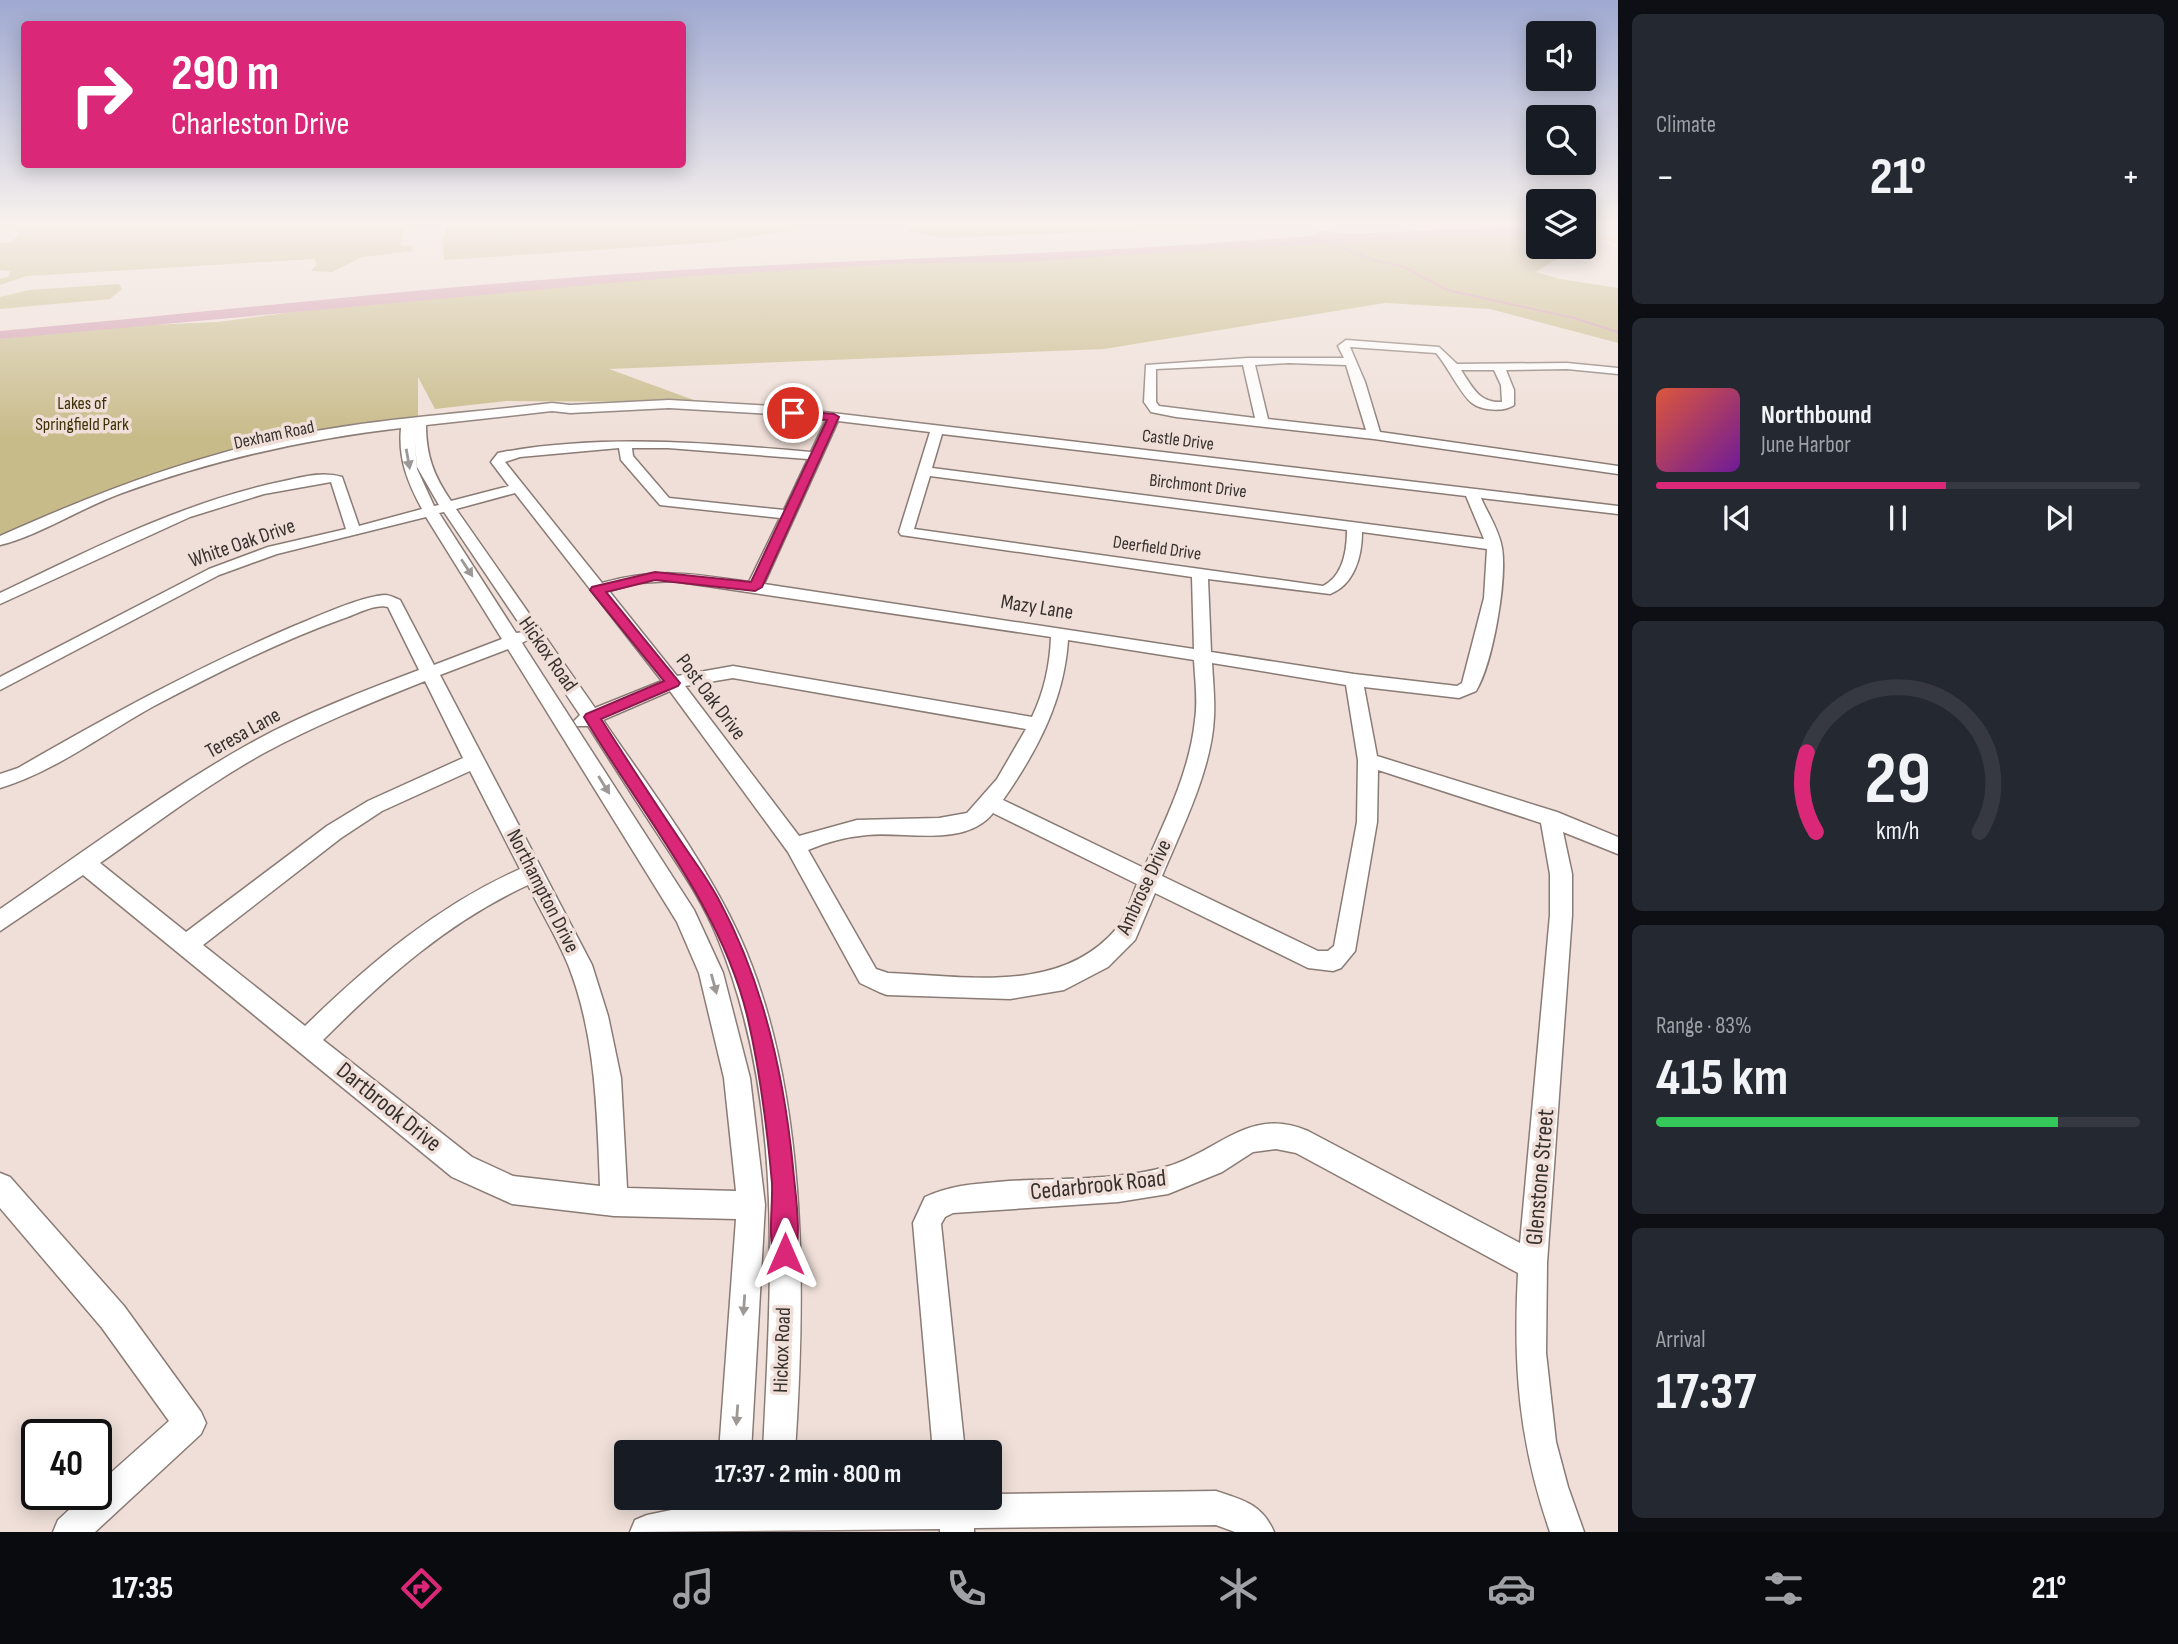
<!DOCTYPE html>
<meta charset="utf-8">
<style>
body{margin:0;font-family:"Sofia Sans Condensed",sans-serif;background:#242831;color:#f1f3f6;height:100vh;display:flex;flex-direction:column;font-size:26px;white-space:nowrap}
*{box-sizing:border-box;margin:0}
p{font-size:23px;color:#9ea1a6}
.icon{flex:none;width:38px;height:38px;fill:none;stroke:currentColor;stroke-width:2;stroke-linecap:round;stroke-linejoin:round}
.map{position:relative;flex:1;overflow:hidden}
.details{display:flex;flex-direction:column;gap:14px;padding:14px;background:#0d0f14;width:560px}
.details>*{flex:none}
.banner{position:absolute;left:21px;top:21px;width:665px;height:147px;border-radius:7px;box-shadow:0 4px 18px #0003;background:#db2777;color:#fff;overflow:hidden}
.tools{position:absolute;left:1526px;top:21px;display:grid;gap:14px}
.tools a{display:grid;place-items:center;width:70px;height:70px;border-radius:7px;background:#171b24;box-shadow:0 4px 18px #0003;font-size:35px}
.speed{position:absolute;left:21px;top:1419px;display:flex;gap:14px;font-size:35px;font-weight:700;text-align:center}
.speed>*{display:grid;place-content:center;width:91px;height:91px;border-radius:50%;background:#171b24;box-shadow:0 4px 18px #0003;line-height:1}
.speed .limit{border:4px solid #111;border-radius:10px;background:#fff;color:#111}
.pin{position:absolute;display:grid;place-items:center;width:60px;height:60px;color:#fff;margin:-30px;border:4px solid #fff;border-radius:50%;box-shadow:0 2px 7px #0007}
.me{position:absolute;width:77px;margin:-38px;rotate:0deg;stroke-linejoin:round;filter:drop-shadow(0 0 5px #0008)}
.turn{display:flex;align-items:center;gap:24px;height:147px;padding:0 35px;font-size:32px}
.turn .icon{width:91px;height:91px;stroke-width:2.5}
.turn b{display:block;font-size:49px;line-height:60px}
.big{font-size:52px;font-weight:700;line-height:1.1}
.details .card{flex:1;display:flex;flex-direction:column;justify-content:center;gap:10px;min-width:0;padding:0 24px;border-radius:10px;background:#242831}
.details .dial{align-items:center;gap:0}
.dial svg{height:182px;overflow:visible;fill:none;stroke:#363941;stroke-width:7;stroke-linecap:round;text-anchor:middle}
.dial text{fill:#f1f3f6;stroke:none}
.song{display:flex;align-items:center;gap:21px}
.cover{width:84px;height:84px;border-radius:10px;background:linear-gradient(135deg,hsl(10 70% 55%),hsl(280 70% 35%))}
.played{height:7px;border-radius:4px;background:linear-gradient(90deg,#db2777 60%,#363941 60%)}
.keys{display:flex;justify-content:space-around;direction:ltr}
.heat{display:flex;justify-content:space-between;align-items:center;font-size:38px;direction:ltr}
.charge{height:10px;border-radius:5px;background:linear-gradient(90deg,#34c759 83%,#363941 0)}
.trip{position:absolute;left:614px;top:1440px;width:388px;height:70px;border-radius:7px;background:#171b24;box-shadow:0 4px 18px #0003;font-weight:700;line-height:70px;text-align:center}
.tabs{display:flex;height:112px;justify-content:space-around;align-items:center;background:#090b0e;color:#9ea1a6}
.tabs .icon{width:49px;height:49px}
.tabs .selected{color:#db2777}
.tabs b{font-size:32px;color:#f1f3f6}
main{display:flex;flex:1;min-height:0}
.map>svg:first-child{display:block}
.green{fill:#c8bb8a}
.water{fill:#d199ae}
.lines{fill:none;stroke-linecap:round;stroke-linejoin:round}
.stream{stroke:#d199ae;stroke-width:2}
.minor-casing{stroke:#8a7b75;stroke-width:3}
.major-casing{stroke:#fff;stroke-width:3}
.minor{fill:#fff;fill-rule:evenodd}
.major{fill:#fddcb7;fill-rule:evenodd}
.oneway{fill:#9b9896}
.route{fill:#db2777;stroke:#8e194d;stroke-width:2}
.labels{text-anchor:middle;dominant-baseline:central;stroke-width:7;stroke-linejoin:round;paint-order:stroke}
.far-park-label{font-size:18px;fill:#3d3206;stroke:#efdfd8}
.far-street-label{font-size:18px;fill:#37312e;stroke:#efdfd8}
.street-label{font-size:21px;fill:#37312e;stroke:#efdfd8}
.near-street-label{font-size:24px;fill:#37312e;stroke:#efdfd8}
</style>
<main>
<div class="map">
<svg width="1618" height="1532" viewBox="0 0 1618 1532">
<rect width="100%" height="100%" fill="#efdfd8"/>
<path class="green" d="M6 224H407L400 245 411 246 413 251 362 257 332 272 311 271 317 264 314 259 27 276 0 285V279L8 277 11 271 0 270V243L10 242 21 234 2 225Z
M447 224H830L719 242 444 260 442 242Z
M903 224H1292L942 238 911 232Z
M1538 231V247H1578L1535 272 1560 279 1618 288V343L1490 309 1385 303 1104 349 609 369 699 402 506 401 435 409 418 377V420L236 451 0 538V339L126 326 218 322 330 307 764 267 983 260 1156 248Z
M119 284 122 289 110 299 0 309V297L29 290Z"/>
<path class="water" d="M1538 226V233L1186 251 1022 262 910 263 690 276 0 339V331C221 311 442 285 664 271 879 258 1095 254 1310 236L1318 235 1320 230 1348 234Z"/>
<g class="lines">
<path class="stream" d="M1327 242 1374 260 1404 267 1447 290 1574 318 1618 332"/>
<g class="minor-casing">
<path id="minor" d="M1346 340 1439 347 1457 364 1567 363 1618 368V374L1567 369 1506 370 1514 390V405C1505 412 1482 411 1472 403 1461 395 1447 365 1436 353L1350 347 1365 382 1380 432 1618 466V474L1374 439 1176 417 1151 412 1144 402 1146 365 1248 358H1344L1338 346ZM1289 363 1346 365 1366 430 1268 419 1255 365ZM1243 365 1255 418 1159 406 1156 402V369ZM1461 370H1494L1501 385 1502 402C1479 403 1473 388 1461 370Z
M669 400 773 406 1618 506V514L1481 498C1488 514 1499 530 1502 548 1507 580 1493 663 1476 691L1459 698 1364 687 1377 756 1557 812 1618 837V854L1563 832 1572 874V915L1547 1263 1546 1353 1556 1442 1568 1487 1584 1532H1550C1519 1442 1513 1368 1518 1273L1296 1153 1276 1149 1253 1152 1222 1172 1168 1194 1118 1202 953 1213 945 1217 941 1224 965 1452H933L913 1223 925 1197C954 1184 977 1184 1009 1181 1060 1178 1119 1181 1169 1166 1220 1150 1250 1106 1308 1131L1520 1243 1550 915V874L1541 823 1378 770 1377 822 1355 951 1341 968 1333 971 1308 968 1155 893 1135 940 1108 967 1064 990 1010 999 887 995 879 992 860 983 788 852 670 691 603 720C650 789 704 859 739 935 808 1086 806 1289 795 1452H763C771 1280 785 1102 718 939 703 901 679 867 657 833 634 798 611 762 588 726H577L574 721 580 715 529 639 522 643 694 910 723 973 750 1078 765 1205 751 1452H719L736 1219 614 1216 512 1204 452 1177 83 875 0 931V909C82 853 162 793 249 744 303 714 361 692 419 670L388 607C375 603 355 615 342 619 278 642 215 674 154 706 103 734 56 771 0 788V774L18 768C108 716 198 667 294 626 316 617 362 596 385 595 390 595 395 598 400 600L434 665 502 639 426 517 277 554 219 575 0 690V677L209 569 268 547 346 529 331 482 264 494 190 517 0 604V593C92 549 183 502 284 481 303 477 322 471 342 477L359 526 422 509C408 483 398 459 401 428 305 439 213 460 122 493 83 507 38 536 0 545V536C92 495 179 461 277 439 364 419 462 414 552 403L570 405ZM669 408 773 414 826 420 811 452C708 443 606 434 503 452L498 453 491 462 509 486 451 501C434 476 426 456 426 425L552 411 570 413ZM838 421 930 432 899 532 901 535 1192 577 1194 649 764 584ZM414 433 417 467 439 505 434 506 417 469ZM942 434 1466 496 1484 539 932 468ZM619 448 621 460 660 505 780 518 749 582C693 574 659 567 602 583L505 462 520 457ZM632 448H668L808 459 784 510 669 498 633 456ZM930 476 1347 530C1347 551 1343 576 1323 586L914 529ZM515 493 662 681 595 708 456 509ZM444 512 525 632 516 633 439 513ZM1362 532 1487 549 1484 598 1462 683 1457 686 1354 674 1211 652 1208 579 1330 594C1354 585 1362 557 1362 532ZM673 581 1051 637C1050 665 1044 692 1032 717L733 666 677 676 609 591 638 583ZM1068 640 1194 660C1195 680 1198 700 1195 720 1190 771 1165 821 1144 868L1003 800C1037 751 1064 701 1068 640ZM508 649 677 922 699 973 724 1078 736 1191 627 1188 621 1078 608 1016 592 965 440 675ZM1212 663 1346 685 1358 760 1357 822 1334 946 1328 951H1318L1162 876C1182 828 1212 769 1214 717 1215 699 1213 681 1212 663ZM733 678 1026 729 997 779 967 813 939 818 857 820 799 836 685 686ZM425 681 463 758 368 801 327 826 186 932 100 863C153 826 206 785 264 753 316 725 370 703 425 681ZM470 771 520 869C437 906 370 963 305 1026L203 945 341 838 382 811ZM993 813 1137 884C1131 898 1126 917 1117 928 1061 995 965 976 888 973L876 969 808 850C827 842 846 837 867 835 905 831 965 848 993 813ZM528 885C541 912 558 939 569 967 596 1037 597 1112 600 1186L513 1176 472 1157 323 1040C384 979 449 921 528 885Z
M0 1173 10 1177 124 1306 201 1412 206 1423 201 1434 95 1532H53L58 1520 86 1494H96V1486L169 1421 102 1328 0 1208Z
M1216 1491C1243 1500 1262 1504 1274 1532H1235L1216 1525 974 1528V1532H940V1529L630 1532 635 1520 647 1515 715 1501V1498H990V1494Z"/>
</g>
<g class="major-casing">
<path id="major" d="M1584 225 1618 239V246L1584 232Z"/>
</g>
<use href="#minor" class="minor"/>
<use href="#major" class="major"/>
</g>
<defs><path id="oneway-solid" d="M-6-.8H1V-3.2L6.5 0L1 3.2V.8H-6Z" transform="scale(1.75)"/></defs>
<g class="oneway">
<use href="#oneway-solid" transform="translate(408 459) rotate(80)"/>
<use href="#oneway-solid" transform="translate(467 568) rotate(57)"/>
<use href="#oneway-solid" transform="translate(604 785) rotate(58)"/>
<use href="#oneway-solid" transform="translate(714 984) rotate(75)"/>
<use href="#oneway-solid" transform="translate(744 1305) rotate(94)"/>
<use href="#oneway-solid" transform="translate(737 1415) rotate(94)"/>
</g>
<linearGradient id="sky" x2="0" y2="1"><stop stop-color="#9fa9d1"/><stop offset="0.51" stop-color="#f8f1ed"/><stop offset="1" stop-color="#f8f1ed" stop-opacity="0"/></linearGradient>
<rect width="1618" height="438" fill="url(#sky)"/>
<path class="route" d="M790 410 834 414 839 417 762 587 755 591 655 580 606 592 680 683 678 686 601 719C627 760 653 800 680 840 693 860 709 880 720 902 764 984 784 1075 793 1167 795 1193 803 1238 793 1262L785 1266 776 1262C767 1240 773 1207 772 1183 767 1127 760 1070 747 1015 720 905 641 813 584 717L586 714 664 681 590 590 592 587 655 572 751 582 827 420 793 416 788 413Z"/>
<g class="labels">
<g class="far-park-label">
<text x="82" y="403">Lakes of<tspan x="82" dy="21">Springfield Park</tspan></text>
</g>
<g class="far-street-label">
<text transform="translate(274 435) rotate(-12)">Dexham Road</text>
<text transform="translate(1178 440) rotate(7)">Castle Drive</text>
<text transform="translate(1198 486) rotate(7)">Birchmont Drive</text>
<text transform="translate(1157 548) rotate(8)">Deerfield Drive</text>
</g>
<g class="street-label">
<text transform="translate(242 543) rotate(-19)">White Oak Drive</text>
<text transform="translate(1037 607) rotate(9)">Mazy Lane</text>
<text transform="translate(548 654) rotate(55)">Hickox Road</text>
<text transform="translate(711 697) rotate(53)">Post Oak Drive</text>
<text transform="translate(243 733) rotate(-29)">Teresa Lane</text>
<text transform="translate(1144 887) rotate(-65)">Ambrose Drive</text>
<text transform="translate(543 891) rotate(63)">Northampton Drive</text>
<text transform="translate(782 1350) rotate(-88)">Hickox Road</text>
</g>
<g class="near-street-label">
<text transform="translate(389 1107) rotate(39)">Dartbrook Drive</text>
<text transform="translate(1540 1177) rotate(-85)">Glenstone Street</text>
<text transform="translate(1098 1185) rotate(-6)">Cedarbrook Road</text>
</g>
</g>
</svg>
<div class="tools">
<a><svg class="icon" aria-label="sound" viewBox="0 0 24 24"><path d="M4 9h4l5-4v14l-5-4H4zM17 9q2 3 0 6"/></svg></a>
<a><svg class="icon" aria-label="search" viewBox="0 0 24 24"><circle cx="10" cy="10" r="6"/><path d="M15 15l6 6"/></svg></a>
<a><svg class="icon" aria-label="layers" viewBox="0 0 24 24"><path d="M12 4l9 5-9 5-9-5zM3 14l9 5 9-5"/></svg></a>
</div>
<div class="speed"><div class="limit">40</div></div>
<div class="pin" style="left:793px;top:413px;background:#d93025"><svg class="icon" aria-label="arrive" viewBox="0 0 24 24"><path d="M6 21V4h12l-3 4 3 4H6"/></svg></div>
<svg class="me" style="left:785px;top:1254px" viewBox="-20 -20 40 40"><path d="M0-17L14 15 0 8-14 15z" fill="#db2777" stroke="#fff" stroke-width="4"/></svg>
<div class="trip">17:37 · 2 min · 800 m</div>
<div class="banner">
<div class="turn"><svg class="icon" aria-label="right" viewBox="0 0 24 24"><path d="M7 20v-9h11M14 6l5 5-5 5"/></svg><div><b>290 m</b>Charleston Drive</div></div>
</div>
</div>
<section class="details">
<div class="card"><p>Climate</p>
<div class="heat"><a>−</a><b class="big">21°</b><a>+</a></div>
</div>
<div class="card">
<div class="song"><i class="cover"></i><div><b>Northbound</b><p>June Harbor</p></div></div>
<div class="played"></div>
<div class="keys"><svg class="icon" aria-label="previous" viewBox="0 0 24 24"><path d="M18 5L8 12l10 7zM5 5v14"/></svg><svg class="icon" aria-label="pause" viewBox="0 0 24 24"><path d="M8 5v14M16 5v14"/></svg><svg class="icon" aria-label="next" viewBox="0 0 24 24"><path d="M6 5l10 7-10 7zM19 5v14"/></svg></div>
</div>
<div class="card dial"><svg viewBox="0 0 100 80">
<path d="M14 69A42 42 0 1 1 86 69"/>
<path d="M14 69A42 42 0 0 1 10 34" stroke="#db2777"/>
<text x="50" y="56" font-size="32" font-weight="700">29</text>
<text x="50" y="72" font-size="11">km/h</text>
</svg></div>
<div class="card"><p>Range · 83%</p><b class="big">415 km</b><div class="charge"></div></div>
<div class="card"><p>Arrival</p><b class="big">17:37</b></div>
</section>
</main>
<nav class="tabs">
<b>17:35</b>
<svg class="icon selected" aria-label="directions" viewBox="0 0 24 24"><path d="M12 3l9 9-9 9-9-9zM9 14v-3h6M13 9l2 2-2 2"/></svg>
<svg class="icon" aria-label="music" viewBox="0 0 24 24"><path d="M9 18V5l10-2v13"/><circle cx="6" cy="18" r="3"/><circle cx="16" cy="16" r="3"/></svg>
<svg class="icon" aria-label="phone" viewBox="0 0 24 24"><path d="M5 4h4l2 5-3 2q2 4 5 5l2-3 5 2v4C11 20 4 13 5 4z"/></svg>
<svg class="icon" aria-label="climate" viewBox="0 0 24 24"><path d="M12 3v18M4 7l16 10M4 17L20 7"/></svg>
<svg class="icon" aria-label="car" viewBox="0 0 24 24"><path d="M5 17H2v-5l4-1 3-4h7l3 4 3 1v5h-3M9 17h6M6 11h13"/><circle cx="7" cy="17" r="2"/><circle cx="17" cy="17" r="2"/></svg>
<svg class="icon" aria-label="filters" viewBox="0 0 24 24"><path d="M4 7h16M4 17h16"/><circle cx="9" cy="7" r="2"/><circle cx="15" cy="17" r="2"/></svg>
<b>21°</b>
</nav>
